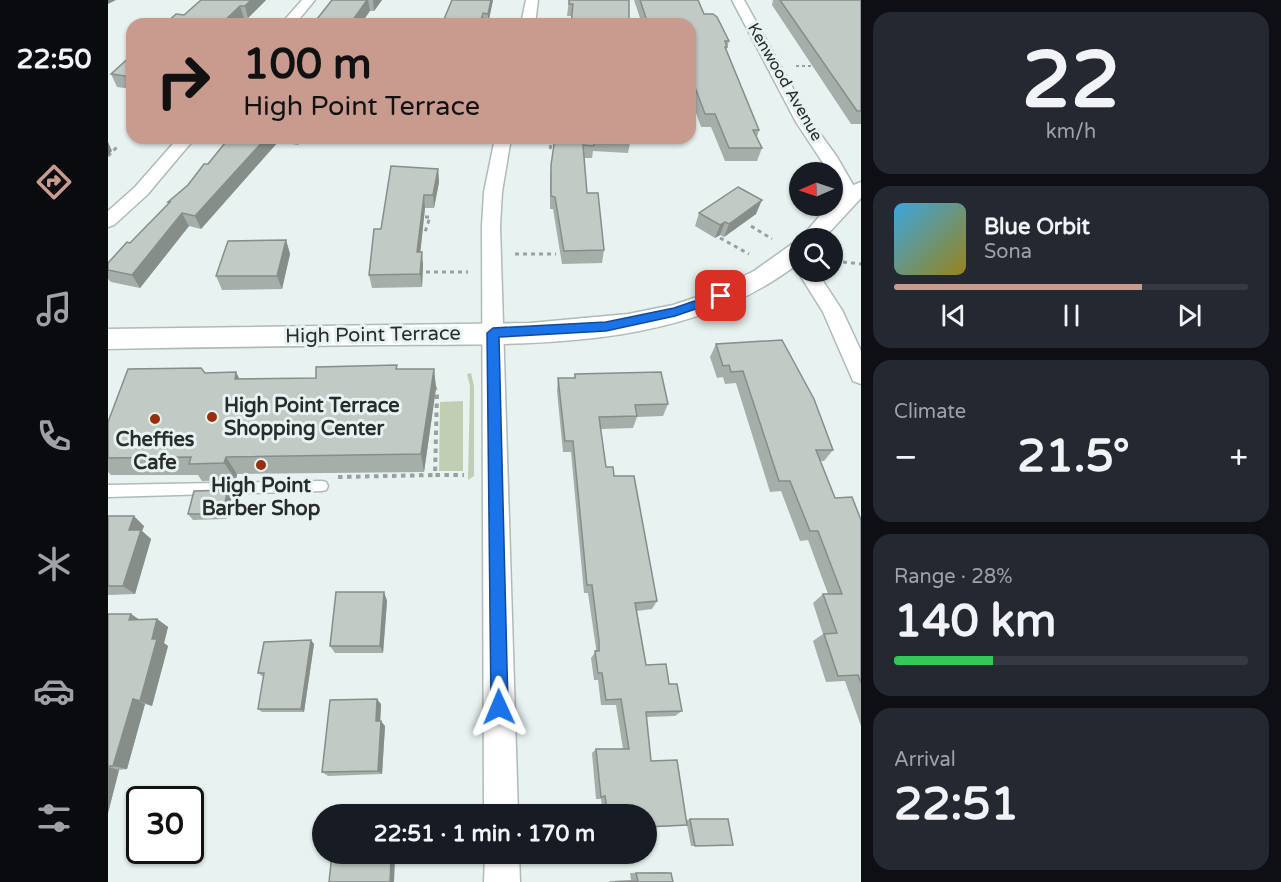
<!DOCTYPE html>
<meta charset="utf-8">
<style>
body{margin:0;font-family:"Varela Round",sans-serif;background:#242831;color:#f1f3f6;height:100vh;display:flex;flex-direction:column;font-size:22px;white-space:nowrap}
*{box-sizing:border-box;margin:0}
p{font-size:20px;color:#9ea1a6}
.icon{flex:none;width:33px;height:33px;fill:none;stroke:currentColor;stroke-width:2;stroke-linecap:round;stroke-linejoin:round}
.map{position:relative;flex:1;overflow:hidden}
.sheet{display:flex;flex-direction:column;gap:12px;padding:12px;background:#0d0f14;width:420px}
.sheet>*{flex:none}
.top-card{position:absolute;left:18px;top:18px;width:570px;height:126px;border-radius:18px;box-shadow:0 2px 4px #0004;background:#c89b8e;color:#111;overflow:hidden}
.needle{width:39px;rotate:268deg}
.fabs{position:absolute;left:681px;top:162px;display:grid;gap:12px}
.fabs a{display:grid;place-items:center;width:54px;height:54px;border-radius:50%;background:#171b24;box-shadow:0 2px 4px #0004;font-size:30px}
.speed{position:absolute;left:18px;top:786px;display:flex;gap:12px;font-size:30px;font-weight:700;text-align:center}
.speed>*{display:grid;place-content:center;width:78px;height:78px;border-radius:50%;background:#171b24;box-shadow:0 2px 4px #0004;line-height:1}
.speed .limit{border:3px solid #111;border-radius:9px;background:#fff;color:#111}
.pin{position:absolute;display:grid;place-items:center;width:51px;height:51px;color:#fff;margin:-26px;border-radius:12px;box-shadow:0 3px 9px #0006}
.me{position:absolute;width:66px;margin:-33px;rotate:359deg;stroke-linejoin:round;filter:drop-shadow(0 0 4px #0008)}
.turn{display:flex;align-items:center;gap:21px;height:126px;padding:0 18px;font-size:27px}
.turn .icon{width:78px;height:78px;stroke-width:2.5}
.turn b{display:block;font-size:42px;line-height:51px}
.big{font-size:45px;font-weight:700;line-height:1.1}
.sheet .card{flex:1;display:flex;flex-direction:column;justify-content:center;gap:9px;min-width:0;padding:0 21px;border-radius:18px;background:#242831}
.sheet .dial{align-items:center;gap:0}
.dial b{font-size:78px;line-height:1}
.song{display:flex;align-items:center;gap:18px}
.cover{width:72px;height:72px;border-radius:9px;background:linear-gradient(135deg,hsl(200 70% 55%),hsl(50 70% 35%))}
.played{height:6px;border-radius:3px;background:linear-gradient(90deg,#c89b8e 70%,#363941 70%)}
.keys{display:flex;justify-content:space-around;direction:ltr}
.heat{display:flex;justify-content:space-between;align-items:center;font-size:33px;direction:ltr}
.charge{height:9px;border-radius:4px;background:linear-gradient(90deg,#34c759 28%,#363941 0)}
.trip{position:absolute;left:204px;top:804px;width:345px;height:60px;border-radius:30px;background:#171b24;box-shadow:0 2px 4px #0004;font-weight:700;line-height:60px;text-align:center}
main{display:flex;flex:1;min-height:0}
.tab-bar{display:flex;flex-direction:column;width:108px;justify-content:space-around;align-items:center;background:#090b0e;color:#9ea1a6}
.tab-bar .icon{width:42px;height:42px}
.tab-bar .current{color:#c89b8e}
.tab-bar b{font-size:27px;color:#f1f3f6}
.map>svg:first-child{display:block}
.green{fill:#c2ceb4}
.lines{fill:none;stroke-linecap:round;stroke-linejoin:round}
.service-casing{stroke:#afbab9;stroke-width:3}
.minor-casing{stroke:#afbab9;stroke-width:3}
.tertiary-casing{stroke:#afbab9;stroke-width:3}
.path-far2{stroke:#98a0a0;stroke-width:2;stroke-dasharray:3 3;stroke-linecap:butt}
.path-far1{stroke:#98a0a0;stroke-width:3;stroke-dasharray:4 4;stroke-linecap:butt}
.path{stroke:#98a0a0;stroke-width:4;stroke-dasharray:4.5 4.5;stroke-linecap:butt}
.service{fill:#fff;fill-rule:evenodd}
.minor{fill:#fff;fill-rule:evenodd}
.tertiary{fill:#fff;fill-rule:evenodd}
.wall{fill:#a6aea9}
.shaded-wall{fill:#878d89}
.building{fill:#c1cac4;stroke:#878d89;stroke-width:1.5}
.route{fill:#1a73e8;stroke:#114b97;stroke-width:1.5}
.poi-dot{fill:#962f0e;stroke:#e7f2f1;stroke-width:2}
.labels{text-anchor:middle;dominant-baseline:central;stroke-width:6;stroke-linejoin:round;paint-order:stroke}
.far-street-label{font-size:16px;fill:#282c2c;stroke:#e7f2f1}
.street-label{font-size:20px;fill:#282c2c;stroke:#e7f2f1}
.poi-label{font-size:20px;font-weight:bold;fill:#282c2c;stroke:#e7f2f1}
</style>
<main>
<nav class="tab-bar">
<b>22:50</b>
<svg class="icon current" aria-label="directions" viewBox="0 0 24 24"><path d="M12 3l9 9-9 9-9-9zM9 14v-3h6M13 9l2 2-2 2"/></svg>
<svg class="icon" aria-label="music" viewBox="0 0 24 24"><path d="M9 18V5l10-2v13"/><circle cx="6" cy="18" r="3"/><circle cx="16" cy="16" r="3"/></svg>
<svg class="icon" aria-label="phone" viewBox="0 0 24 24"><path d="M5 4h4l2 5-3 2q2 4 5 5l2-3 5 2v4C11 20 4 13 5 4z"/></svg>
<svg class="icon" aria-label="climate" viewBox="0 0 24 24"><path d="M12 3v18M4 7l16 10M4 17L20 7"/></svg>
<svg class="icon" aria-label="car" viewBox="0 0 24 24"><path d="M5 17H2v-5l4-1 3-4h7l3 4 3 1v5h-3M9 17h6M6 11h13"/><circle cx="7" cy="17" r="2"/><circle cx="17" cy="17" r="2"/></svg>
<svg class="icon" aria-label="filters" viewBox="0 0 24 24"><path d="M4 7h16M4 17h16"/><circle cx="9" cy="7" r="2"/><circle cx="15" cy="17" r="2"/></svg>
</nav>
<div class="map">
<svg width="753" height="882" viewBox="0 0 753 882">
<rect width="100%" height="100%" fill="#e7f2f1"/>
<path class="green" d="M363 373 366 386V476L360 480 362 386 359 374Z
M355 401V471H331L332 402Z"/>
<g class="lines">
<g class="service-casing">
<path id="service" d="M214 481 218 482 220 486 218 490 214 491 0 497V485Z"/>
</g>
<g class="minor-casing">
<path id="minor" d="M194 0H207L187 24H173Z
M418 0H430L427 24H413Z
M624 0H636L703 121 729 157 751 195 748 199H736C730 191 724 182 724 172H721L688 122Z
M70 138H87L39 195 6 225 0 227V211L27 187Z
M387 138H403L394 192 392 226 410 814H376L374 226 376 192Z
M692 270 709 272 734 310 753 351V384L745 381 715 312 690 272Z
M377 854H411L412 882H376Z"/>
</g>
<g class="tertiary-casing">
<path id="tertiary" d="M753 182V198L716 238H693L720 206H724V201L734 190Z
M692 242V262C574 355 409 343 268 345 178 346 89 347 0 349V329L422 323 520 314 565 305 604 292 646 271 684 244Z"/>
</g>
<path class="path-far2" d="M688 66H708
M444 143 445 138"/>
<path class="path-far1" d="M442 149 444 142
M0 156 9 147
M317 217H322L317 232
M643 226 664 239
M612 238 641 254
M407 254H448
M735 262 753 264
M318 272H360"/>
<path class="path" d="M326 386 329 394 327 475H356
M230 477 327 475"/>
<use href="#service" class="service"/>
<use href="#minor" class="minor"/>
<use href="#tertiary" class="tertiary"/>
</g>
<path class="wall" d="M93 0H158L140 18 76 15Z
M224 0H274L266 11H262Z
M344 0H385L380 24H334Z
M461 0H521L464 16H459Z
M526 0H590L596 14 621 41 618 51 651 130 649 137 654 148 649 161H617L603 127H593L582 96V24H534Z
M665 0H753V124H743L664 5Z
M24 55V89L9 87 3 74Z
M121 138H195L190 145 170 142 93 229 81 226 32 288 3 282 0 279V263L22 243 61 203 60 202 80 185 100 164Z
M295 138H332L330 143 295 140Z
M447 138H523L520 153 485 151 484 158H476L479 193 496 250 494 263 454 264 445 209H442V177Z
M330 169 331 182 326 208H317L312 252 315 265 314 287 264 288 261 275 273 229Z
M591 213 648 214 616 237 612 235 607 238 587 226Z
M178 240 182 254 174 289 114 290 108 276Z
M608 344 725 450 716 461H712L727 498 753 520V726L737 681 718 682 705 641 715 634 705 603 715 594H720L700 540 692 541 673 491 662 492 628 383 617 384 615 377 609 378 602 357Z
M289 365V369H326L328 388 316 472 129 474 128 480 94 481 90 475H3L0 472V422L97 373 132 379 208 378Z
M467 374 560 404 555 416 529 417 525 428 493 429 498 467 506 476 549 601 544 609 529 611 538 665 561 684 574 711 567 716 538 717 543 761 579 820 582 819 625 845 583 846 579 825 538 828V814H495L493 799H488L484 753 488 749H515L508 705H493L490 680H486L483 658 488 651V648L480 593H476L463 452H455L449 391 450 378H466Z
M124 496 118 519 85 520 80 514Z
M0 516 36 526 34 531 43 539 27 594 0 595Z
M276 592 279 601 275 653H227L222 646Z
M0 614 31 619H49L60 627 56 643 60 646 44 706 37 704 19 769 11 770 0 813Z
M206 644 196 712H154L150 709 156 676H154L150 673Z
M273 704 272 721 277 726 274 774 220 776 214 772Z
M556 872 563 873 565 882H502L501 881 523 880 522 873Z"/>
<path class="shaded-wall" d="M0 0H8L0 4Z
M143 0H158L140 18 137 6Z
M259 0H260L262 11 253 24H242Z
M265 0H274L266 11Z
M383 0H385L380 24V14Z
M132 6 136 18 130 24H113Z
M375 13V24H372Z
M158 138H169L170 142 93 229 87 216Z
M188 138H195L190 145Z
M0 142 4 151 0 155Z
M330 169 331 182 326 208 325 195Z
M316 195 317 208 311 265 309 252Z
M654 200 648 214 616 237 621 224Z
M74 213 81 226 32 288 24 275Z
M617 222 612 235 607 238 612 225Z
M178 240 182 254 174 289 169 276Z
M314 252 315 265 314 287 312 274Z
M326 369 328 388 316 472 313 454Z
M128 372 138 392 127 379Z
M118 457 129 474 128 480 116 463Z
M120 490 124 496 118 519 114 514Z
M26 516 36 526 34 531 43 539 27 594 15 586 21 530Z
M276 592 279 601 275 653 272 646Z
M23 614 35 622 21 620Z
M49 619 60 627 56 643 60 646 44 706 32 701 44 639Z
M203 640 206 644 196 712 193 709Z
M25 699 37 704 19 769 5 766Z
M269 699 273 704 272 726 268 721Z
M273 721 277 726 274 774 270 771Z
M0 767 11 770 0 813Z
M83 823 89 824 84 850H82V827Z
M277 854H280V860H276Z
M283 860H287L286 882H282Z"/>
<path class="building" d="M93 0H143L137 6H132L113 24H57L68 14 76 15Z
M224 0H259L242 24H205Z
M344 0H383L380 14 375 13 372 24H334Z
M461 0H521V24H463L465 4H461Z
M532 0H590L596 14H605L609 17 621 41H617L619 47H617L651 130H645L654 148H621L607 114H597L582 74V24H540Z
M672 0H753V111H749Z
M24 55V77L3 74Z
M121 138H158L87 216 74 213 24 275 0 270V263L19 242 22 243 62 202H60L80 185 96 164H100Z
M447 138H485L486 146 475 145 479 193H490L496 250 456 251 447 197 443 196V165Z
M489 138H523V140Z
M283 166 330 169 325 195H316L309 252H314L312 274 261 275 266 229H273Z
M630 187 654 200 621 224 617 222 612 225 591 213Z
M178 240 169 276H108L120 241Z
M674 340 706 399 725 450H708L727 498 744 497 753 520V683L750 675 730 676 716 634 729 633 715 594H734L710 531H702L682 481H671L635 371 623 372 621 365 615 366 608 344Z
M289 365 288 369H326L313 454 118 457 116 463 81 464 83 457 0 458V422L20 369 93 368 97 373 128 372 127 379 208 378V367Z
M553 372 560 404 527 405 529 416 491 417 498 467H505L506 476H526L549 601 527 603 538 665 558 664 561 684H569L574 711 538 712 543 761 569 760 579 825 538 827V814H500L497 796 493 797 488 749H521L513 699 498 700 494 673H490L487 651H491V641L484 585H479L465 441H457L450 378H467V374Z
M120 490 114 514H80L86 491Z
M0 516H26L21 530H33L15 586H0Z
M228 592H276L272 646H222Z
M0 614H23L21 620 49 619 44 639H49L32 701 25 699 5 766H0Z
M203 640 193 709H150L156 673H150L156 642Z
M269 699 268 721H273L270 771 214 772 222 700Z
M582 819H620L625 845 587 846Z
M224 854H277L276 860H283L282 882H221Z
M528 873H563L565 882H507L530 881Z"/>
<path class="route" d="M613 292 617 293V299L567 316 498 331 391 337 400 707 398 713 391 716 385 713 383 707 379 333 385 328 498 322 566 308Z"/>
<g class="poi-dot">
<circle cx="104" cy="417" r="6"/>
<circle cx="47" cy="419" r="6"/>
<circle cx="153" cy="465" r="6"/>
</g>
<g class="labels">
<g class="far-street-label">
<text transform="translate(677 82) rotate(60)">Kenwood Avenue</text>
</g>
<g class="street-label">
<text transform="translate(265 335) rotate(-1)">High Point Terrace</text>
</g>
<g class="poi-label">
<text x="116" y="406" text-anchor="start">High Point Terrace<tspan x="116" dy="23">Shopping Center</tspan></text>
<text x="47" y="440">Cheffies<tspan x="47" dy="23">Cafe</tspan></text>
<text x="153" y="486">High Point<tspan x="153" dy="23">Barber Shop</tspan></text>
</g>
</g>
</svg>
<div class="fabs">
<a><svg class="needle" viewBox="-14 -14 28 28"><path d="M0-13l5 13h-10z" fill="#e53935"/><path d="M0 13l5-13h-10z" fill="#9ea1a6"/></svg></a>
<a><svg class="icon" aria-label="search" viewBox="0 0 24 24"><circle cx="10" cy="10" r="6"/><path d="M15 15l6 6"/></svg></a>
</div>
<div class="speed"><div class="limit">30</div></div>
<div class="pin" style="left:613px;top:296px;background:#d93025"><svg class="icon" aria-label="arrive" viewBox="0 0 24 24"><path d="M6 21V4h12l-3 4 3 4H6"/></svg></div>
<svg class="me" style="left:391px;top:707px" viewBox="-20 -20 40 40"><path d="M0-17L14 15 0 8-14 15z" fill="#1a73e8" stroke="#fff" stroke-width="4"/></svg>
<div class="trip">22:51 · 1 min · 170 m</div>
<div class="top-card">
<div class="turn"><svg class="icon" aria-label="right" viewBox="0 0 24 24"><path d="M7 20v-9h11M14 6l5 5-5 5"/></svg><div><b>100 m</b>High Point Terrace</div></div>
</div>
</div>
<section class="sheet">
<div class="card dial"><b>22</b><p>km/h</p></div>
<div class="card">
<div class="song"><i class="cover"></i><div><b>Blue Orbit</b><p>Sona</p></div></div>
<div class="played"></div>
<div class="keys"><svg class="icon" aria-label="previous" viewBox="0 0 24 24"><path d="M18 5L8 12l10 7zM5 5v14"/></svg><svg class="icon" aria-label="pause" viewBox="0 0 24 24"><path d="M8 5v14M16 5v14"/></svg><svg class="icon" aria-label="next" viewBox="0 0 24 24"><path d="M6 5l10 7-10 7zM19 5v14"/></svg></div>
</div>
<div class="card"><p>Climate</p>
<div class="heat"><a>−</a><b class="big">21.5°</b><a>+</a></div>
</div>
<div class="card"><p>Range · 28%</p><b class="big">140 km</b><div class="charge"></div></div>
<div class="card"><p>Arrival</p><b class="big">22:51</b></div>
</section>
</main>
